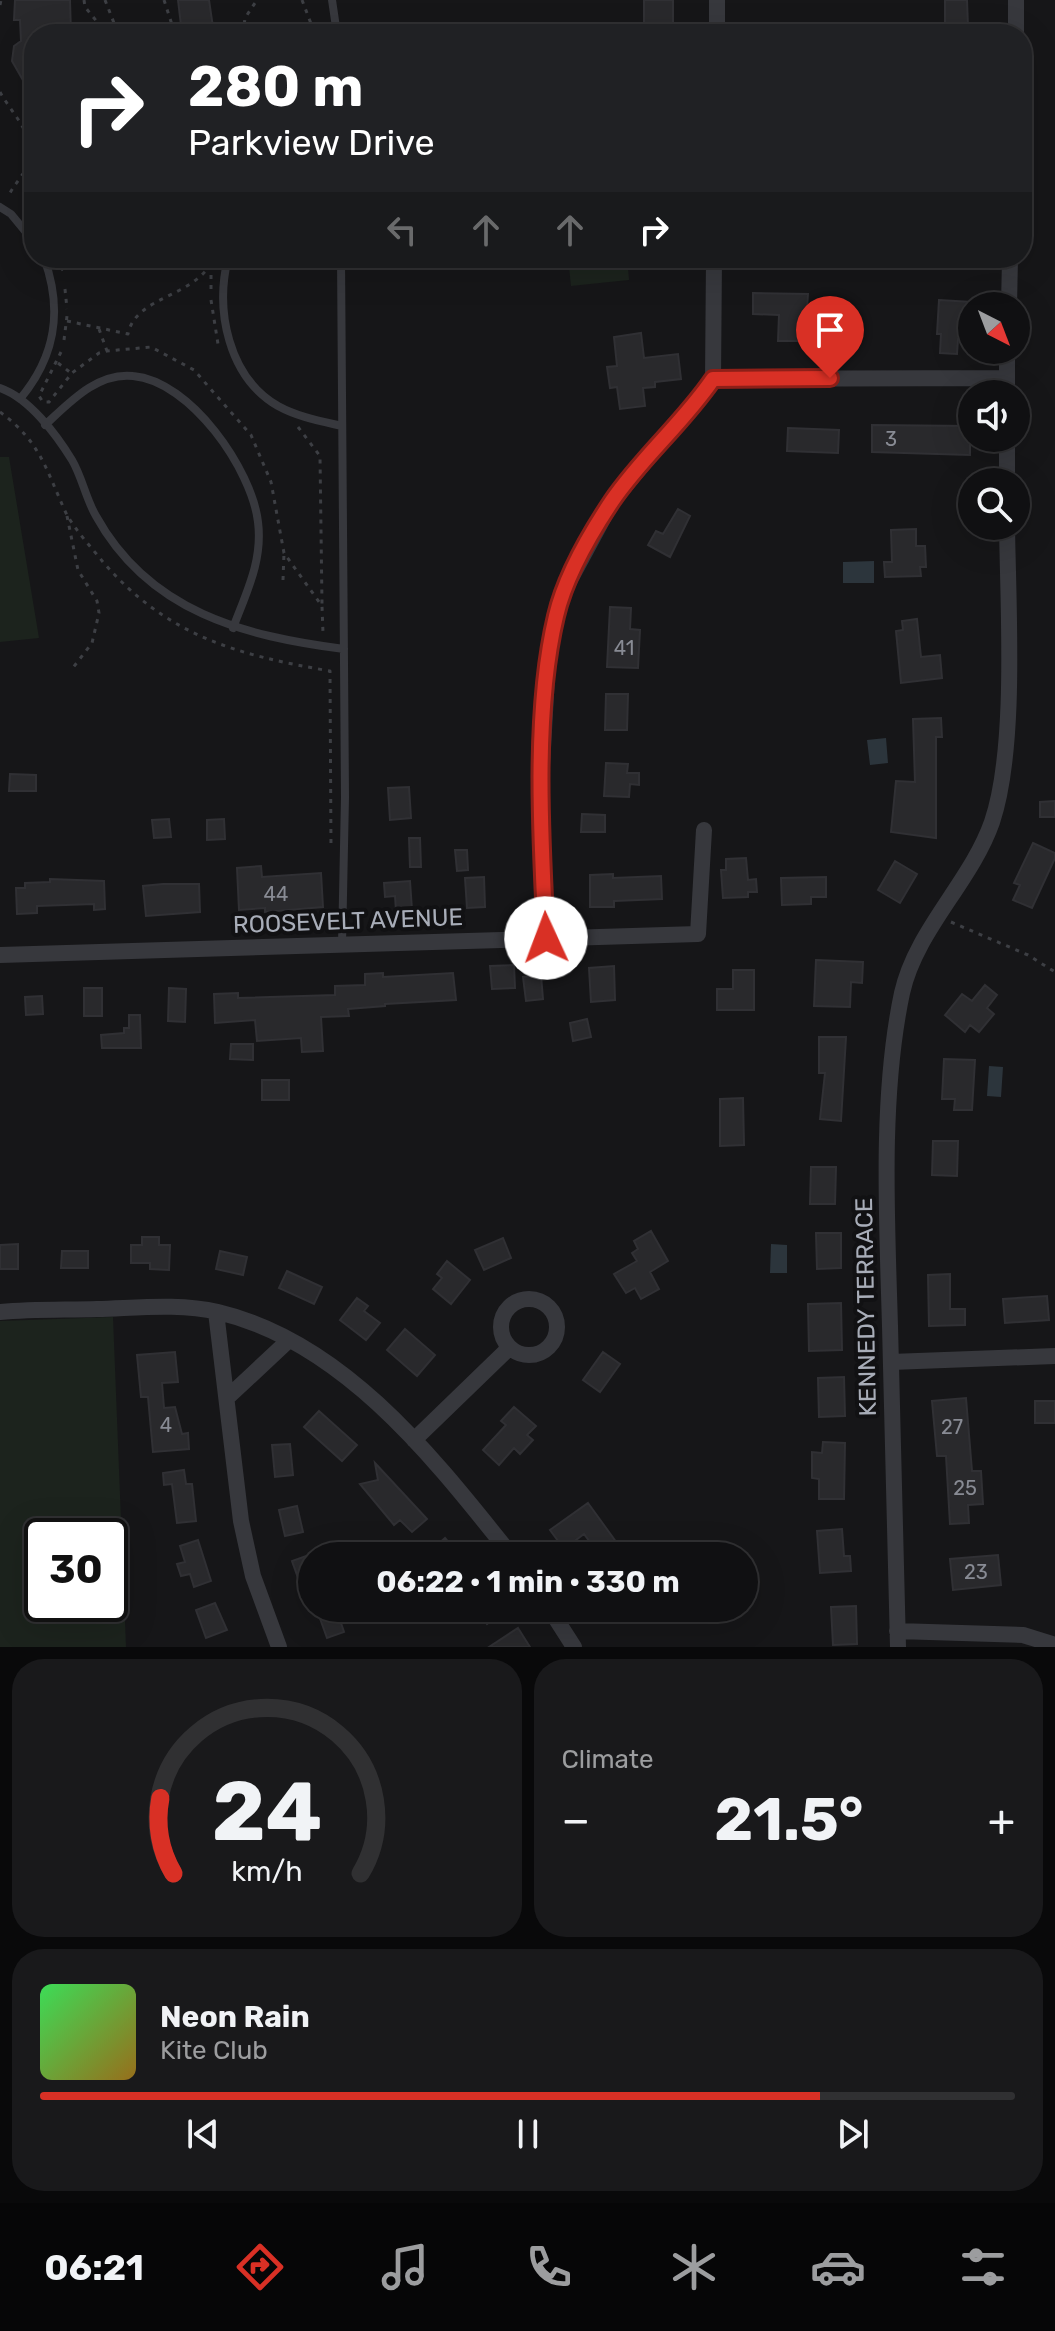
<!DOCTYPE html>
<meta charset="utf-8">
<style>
body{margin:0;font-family:Rubik,sans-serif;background:#19191b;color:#f1f3f6;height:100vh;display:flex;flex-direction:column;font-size:30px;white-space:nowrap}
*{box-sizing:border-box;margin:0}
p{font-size:26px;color:#9c9d9f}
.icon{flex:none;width:44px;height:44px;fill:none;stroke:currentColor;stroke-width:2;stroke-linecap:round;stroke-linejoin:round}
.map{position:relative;height:1647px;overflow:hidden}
.panel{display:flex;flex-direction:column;gap:12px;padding:12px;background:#09090a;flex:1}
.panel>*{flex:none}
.hud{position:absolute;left:24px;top:24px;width:1008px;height:244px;border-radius:32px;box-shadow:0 8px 32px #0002,0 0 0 2px #303032;background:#202124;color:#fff;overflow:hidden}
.needle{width:52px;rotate:138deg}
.fabs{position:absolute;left:958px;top:292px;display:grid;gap:16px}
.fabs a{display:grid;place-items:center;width:72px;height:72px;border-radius:50%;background:#101012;box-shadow:0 8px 32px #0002,0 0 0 2px #303032;font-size:40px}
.speed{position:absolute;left:24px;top:1518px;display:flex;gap:16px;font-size:40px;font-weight:700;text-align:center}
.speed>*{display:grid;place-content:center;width:104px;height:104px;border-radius:50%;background:#101012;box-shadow:0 8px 32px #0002,0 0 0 2px #303032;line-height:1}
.speed .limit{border:4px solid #111;border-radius:12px;background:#fff;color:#111}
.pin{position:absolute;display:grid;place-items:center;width:68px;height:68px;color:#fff;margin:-82px -34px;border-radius:50% 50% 50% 0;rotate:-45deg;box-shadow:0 0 8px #0007}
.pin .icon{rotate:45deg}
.me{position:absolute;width:88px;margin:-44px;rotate:358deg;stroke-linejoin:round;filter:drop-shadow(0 0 6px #0008)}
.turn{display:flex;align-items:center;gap:28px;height:168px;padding:0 32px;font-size:36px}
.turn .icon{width:104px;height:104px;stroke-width:2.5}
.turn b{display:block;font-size:56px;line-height:68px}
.lanes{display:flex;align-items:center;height:76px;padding:0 32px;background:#0003;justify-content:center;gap:40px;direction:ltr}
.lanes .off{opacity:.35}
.big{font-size:60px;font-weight:700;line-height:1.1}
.panel .tile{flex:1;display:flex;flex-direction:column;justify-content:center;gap:12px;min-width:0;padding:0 28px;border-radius:32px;background:#19191b}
.panel .dial{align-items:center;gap:0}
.dial svg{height:208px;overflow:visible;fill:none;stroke:#303032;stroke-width:7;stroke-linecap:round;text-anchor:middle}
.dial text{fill:#f1f3f6;stroke:none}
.song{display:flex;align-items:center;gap:24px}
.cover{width:96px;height:96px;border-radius:12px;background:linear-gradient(135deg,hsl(130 70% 55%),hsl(40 70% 35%))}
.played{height:8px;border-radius:4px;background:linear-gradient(90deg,#d93025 80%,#303032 80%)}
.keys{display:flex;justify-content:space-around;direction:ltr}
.heat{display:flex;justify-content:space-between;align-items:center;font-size:44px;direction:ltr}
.panel .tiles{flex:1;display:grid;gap:12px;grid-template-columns:1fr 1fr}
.tile:last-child{grid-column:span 2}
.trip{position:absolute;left:298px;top:1542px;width:460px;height:80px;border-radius:40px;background:#101012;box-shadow:0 8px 32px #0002,0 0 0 2px #303032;font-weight:700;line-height:80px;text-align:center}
.tab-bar{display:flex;height:128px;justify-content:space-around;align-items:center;background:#060607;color:#9c9d9f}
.tab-bar .icon{width:56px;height:56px}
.tab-bar .on{color:#d93025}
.tab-bar b{font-size:36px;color:#f1f3f6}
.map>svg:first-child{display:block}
.green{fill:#1c231d;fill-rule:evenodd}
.water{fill:#2c353c}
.building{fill:#29292c;stroke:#303034;stroke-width:2}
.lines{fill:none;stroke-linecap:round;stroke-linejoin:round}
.path{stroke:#3d3f44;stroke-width:3;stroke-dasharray:4 6;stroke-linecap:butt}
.lane{stroke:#37383d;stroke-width:8}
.street{stroke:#37383d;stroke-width:16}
.route-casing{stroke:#8d1f18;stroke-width:20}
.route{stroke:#d93025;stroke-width:14}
.labels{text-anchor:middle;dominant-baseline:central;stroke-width:8;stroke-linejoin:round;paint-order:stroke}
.number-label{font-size:20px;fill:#888b94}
.street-label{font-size:24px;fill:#a8adb8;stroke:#111113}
</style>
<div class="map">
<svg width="1055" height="1647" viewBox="0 0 1055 1647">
<rect width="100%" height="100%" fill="#161618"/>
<path class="green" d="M568 258H627L629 280 571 286Z
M0 457H9L39 638 0 642Z
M113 1317 126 1647H0V1321ZM42 1536H110V1604H42Z"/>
<path class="water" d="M874 561V583H843V562Z
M886 738 888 763 870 765 867 740Z
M989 1066 1003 1067 1001 1097 987 1096Z
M771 1244 787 1245V1273H770Z"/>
<path class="building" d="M15 0H70L71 34H34V79L24 82 12 61 14 46 21 41 20 20H14Z
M178 0H209L214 34H182Z
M644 0H673V25H644Z
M945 0H967L968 27 945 28Z
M753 293 808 294 807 309H815L814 332H807V341H778L779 315 753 314Z
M939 300 971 302 968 339H958L957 354 940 353 941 334H937Z
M641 333 644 358 678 354 681 379 655 382V387L643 388 645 406 620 409 617 387 610 388 607 367 617 366 614 337Z
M872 425 970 426V455L872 452Z
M788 428 839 430 838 453 787 451Z
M678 509 690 516 670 557 648 545 656 531 663 534Z
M916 529V546H925L926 567H920L921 576 885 577 884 562H892L891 530Z
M610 607 631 608 630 629 640 630 638 668 607 667Z
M917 619 921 657 940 655 942 678 901 683 896 631 903 630 902 621Z
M606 694H628L627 730H605Z
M941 718 942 737H936V838L891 832 896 781 915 782 913 719Z
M606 763 628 764 627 773H639V785L630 784 629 797 604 796Z
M10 774 36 775V791H9Z
M409 787 411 818 390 820 388 788Z
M1055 801V817H1040V802Z
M582 814 605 815V832H581Z
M169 819 171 837 154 838 152 820Z
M224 819 225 839 207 840V820Z
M409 838H420L421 867H410Z
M1033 843 1055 853V858L1032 908 1013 900 1020 885 1014 883Z
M455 850H467L468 870 457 871Z
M746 858 748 880 756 879 757 892H748V897L723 898 721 870H726V859Z
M895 861 917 874 900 903 878 890Z
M261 866 262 877 321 873 323 907 265 912V908L239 910 237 868Z
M613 874V878L661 876 662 899 614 901V907H590V875Z
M484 877 485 907 467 908 465 878Z
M826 877V897H811V904L782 905 781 878Z
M50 879 104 881 105 909 94 910V904L37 906V913L17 914 16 888H25V883L50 882Z
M410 881 412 910 396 911 395 896 385 897 384 883Z
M163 884H199L200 912 146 916 143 886Z
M816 960 863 962 862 983 851 982 850 1007 814 1006Z
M514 965 515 988 492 989 490 966Z
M614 966 615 1000 591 1002 589 968Z
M733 970H754V1010H717V989H733Z
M383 973V977L453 973 456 1000 385 1004V1006L348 1009 349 1016 321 1017 323 1051 302 1052 301 1038 257 1041 255 1020 215 1023 214 994 238 993V998L335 995V986L365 985V974Z
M541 975 543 999 526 1001 523 977Z
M985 985 997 995 987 1008 994 1014 979 1032 970 1025 965 1032 945 1015 962 994 972 1001Z
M84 988H102V1016H84Z
M169 988 186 989 185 1022 168 1021Z
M42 996 43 1014 26 1015 25 997Z
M129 1015H140L141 1048H102L101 1035 124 1033V1028H129Z
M587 1019 591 1037 573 1041 570 1023Z
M819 1037H846L841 1121 820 1119 825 1073H819Z
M231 1044H253V1060L230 1059Z
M944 1059 975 1060 972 1110H954L955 1099H942Z
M262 1080H289V1100H262Z
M743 1098 744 1145 720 1146V1099Z
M933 1141H958L957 1176 932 1175Z
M811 1167H836L835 1204H810Z
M651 1231 668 1261 650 1272 659 1289 641 1299 635 1288 626 1293 614 1274 637 1261 632 1253 638 1249 634 1241Z
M816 1233H841V1268L817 1269Z
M142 1237H159V1245H170L169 1270 150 1269V1263H131V1245H142Z
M503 1238 511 1258 484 1270 475 1250Z
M18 1244V1269H0V1245Z
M62 1251H88V1268H61Z
M220 1251 247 1257 243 1275 216 1269Z
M447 1261 470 1280 451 1304 433 1289 442 1278 437 1274Z
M287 1271 322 1287 314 1304 279 1288Z
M950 1274V1309H965V1325L929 1326 928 1275Z
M1047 1296 1049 1320 1005 1323 1003 1299Z
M357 1298 368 1306 364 1311 380 1323 366 1340 340 1320Z
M841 1303 842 1350 809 1351 808 1304Z
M405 1329 435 1355 417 1376 387 1350Z
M175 1352 178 1382 162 1383 164 1408 175 1407 182 1434 188 1433 189 1449 153 1452 148 1397H141L137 1355Z
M603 1352 620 1364 600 1392 583 1380Z
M844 1377 845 1416 819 1417 818 1378Z
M966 1398 972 1471H981L983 1504 968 1505 969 1523 950 1524 946 1456H937L932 1401Z
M1035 1401H1055V1423H1035Z
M514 1407 536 1426 527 1435 533 1440 520 1454 514 1448 499 1465 483 1450 506 1425 501 1421Z
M319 1411 357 1445 342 1461 304 1427Z
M823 1442 845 1443 844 1499H819V1479L812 1478V1452L822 1453Z
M290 1444 293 1475 275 1477 272 1445Z
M375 1463 427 1519 412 1532 400 1520 394 1525 360 1484 378 1480Z
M184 1470 186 1484H192L196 1521 177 1523 172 1484 164 1485 163 1473Z
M588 1503 622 1550 614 1556H600L584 1534 564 1549 550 1530Z
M297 1506 303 1532 285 1536 279 1510Z
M842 1529 844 1556H850L851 1571 820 1573 817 1531Z
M445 1538 460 1556H425Z
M198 1540 211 1581 194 1587 190 1574 181 1576 177 1564 185 1562 180 1546Z
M312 1554V1586L302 1589 292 1561Z
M998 1555 1001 1585 953 1590 950 1559Z
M215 1603 227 1630 206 1638 196 1610Z
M856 1606 857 1644 833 1645 831 1607Z
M324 1608H360V1609L339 1617 344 1632 327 1638 317 1610Z
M475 1608H507L487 1624Z
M518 1628 530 1647H489Z"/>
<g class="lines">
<path class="path" d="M84 0 85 7 107 34
M105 0 114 23 124 34
M164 0 175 34
M302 0 315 34
M0 5 1 0
M243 34 245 18 257 0
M0 92C13 116 42 140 25 171 19 180 12 188 8 197
M211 265V289
M61 270 75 258
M65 289 67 309
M211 300 218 344
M67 321 128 334C136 295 196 298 214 258
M99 329 107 351
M64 340 67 316
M61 352 39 396 43 402H49L72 373 99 353 107 351 151 347 194 370 251 435 271 482 284 553 322 606 323 633
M58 363 71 373
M0 412C41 442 46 470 66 513 75 530 91 547 103 562 167 636 237 655 330 671L331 849
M298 427 320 456 322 604
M67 516 78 570 97 601 99 613 92 643 72 669
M283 580 284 553
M951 922 1028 955 1055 972"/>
<path class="lane" d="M332 0 337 34
M0 207 11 214 34 242
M228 258C215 310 228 377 278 406 298 417 320 421 342 426
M341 258 345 797 342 945
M0 388C29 398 56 434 72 460 82 477 86 499 96 516 149 612 244 636 344 649
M20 399C56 356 63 310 44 258
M45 425C69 403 97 372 133 376 191 381 252 470 258 522 263 561 246 593 233 628"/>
<path class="street" d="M717 34V0
M1016 34V0
M1009 306 1010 258
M713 379 1006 378
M1007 394V350
M1007 438V482
M546 938 540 802 548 659 556 615 563 593 612 502 713 379 714 258
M0 955 698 934 704 830
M501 1327a28 28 0 1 1 56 0a28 28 0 1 1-56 0Z
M0 1312C33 1309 64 1310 97 1309 137 1308 179 1303 218 1312 345 1342 435 1460 512 1556
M216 1312 241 1521 253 1576 279 1647
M891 1362 1055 1356
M228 1397 289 1340
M414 1440 508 1349
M549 1608 574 1647
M897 1631 1023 1635 1055 1645
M898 1647C895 1540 893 1433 890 1326 887 1220 880 1097 902 993 916 930 971 882 992 822 1017 748 1008 607 1007 526"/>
</g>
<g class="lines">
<g class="route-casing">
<path id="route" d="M546 938C541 840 533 712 556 616 565 577 590 534 612 501 642 457 683 423 713 379L830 378"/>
</g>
<use href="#route" class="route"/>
</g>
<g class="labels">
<g class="number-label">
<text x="891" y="439">3</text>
<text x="624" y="648">41</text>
<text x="276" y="894">44</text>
<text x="166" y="1425">4</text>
<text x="952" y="1427">27</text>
<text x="965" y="1488">25</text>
<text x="976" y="1572">23</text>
</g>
<g class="street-label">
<text transform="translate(348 921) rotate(-2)">ROOSEVELT AVENUE</text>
<text transform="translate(866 1307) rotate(-91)">KENNEDY TERRACE</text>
</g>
</g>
</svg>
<div class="fabs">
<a><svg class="needle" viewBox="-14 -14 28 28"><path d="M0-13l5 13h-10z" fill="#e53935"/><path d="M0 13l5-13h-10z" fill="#9c9d9f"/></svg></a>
<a><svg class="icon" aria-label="sound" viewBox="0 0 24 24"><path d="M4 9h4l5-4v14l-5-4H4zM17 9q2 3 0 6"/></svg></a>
<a><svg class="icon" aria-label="search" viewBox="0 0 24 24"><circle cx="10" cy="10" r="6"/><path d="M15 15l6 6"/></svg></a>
</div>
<div class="speed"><div class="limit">30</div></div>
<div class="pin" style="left:830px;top:378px;background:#d93025"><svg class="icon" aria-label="arrive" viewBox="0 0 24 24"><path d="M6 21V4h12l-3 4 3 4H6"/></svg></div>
<svg class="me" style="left:546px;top:938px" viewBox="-20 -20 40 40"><circle r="19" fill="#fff"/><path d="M0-13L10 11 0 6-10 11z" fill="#d93025"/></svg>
<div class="trip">06:22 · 1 min · 330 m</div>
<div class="hud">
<div class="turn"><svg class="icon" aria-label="right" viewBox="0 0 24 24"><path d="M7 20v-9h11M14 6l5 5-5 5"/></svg><div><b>280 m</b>Parkview Drive</div></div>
<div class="lanes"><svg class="icon off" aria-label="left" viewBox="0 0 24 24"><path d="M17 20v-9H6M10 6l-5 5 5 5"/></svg><svg class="icon off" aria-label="ahead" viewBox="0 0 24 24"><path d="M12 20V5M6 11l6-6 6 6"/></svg><svg class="icon off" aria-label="ahead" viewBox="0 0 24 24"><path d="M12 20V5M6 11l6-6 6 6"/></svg><svg class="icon" aria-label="right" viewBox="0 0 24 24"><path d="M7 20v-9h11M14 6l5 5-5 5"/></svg></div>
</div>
</div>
<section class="panel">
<div class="tiles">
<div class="tile dial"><svg viewBox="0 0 100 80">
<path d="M14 69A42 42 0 1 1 86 69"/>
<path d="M14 69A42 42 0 0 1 9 40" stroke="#d93025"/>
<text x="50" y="56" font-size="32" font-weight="700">24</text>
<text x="50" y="72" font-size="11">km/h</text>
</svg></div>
<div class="tile"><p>Climate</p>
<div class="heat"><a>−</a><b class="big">21.5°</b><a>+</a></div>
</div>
<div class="tile">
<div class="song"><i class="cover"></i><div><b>Neon Rain</b><p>Kite Club</p></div></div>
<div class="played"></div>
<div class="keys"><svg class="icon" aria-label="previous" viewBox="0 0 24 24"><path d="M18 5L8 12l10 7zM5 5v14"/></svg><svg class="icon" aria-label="pause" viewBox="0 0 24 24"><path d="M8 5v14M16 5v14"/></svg><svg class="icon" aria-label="next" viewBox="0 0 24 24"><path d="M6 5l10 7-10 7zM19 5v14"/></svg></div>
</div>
</div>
</section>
<nav class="tab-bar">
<b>06:21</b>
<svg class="icon on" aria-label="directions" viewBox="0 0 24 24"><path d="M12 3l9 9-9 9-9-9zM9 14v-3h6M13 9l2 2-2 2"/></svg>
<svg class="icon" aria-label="music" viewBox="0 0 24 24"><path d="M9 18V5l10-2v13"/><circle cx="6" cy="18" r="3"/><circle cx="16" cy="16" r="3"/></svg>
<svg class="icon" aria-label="phone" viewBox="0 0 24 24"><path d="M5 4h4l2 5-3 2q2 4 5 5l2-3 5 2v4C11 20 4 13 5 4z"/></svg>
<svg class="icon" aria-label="climate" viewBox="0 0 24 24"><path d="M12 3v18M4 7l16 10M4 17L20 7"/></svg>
<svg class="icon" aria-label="car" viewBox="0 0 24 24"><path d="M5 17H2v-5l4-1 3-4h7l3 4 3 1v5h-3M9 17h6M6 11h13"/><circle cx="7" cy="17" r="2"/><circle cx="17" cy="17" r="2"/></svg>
<svg class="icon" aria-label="filters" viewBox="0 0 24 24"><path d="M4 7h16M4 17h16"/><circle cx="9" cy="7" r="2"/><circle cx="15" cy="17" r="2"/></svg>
</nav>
